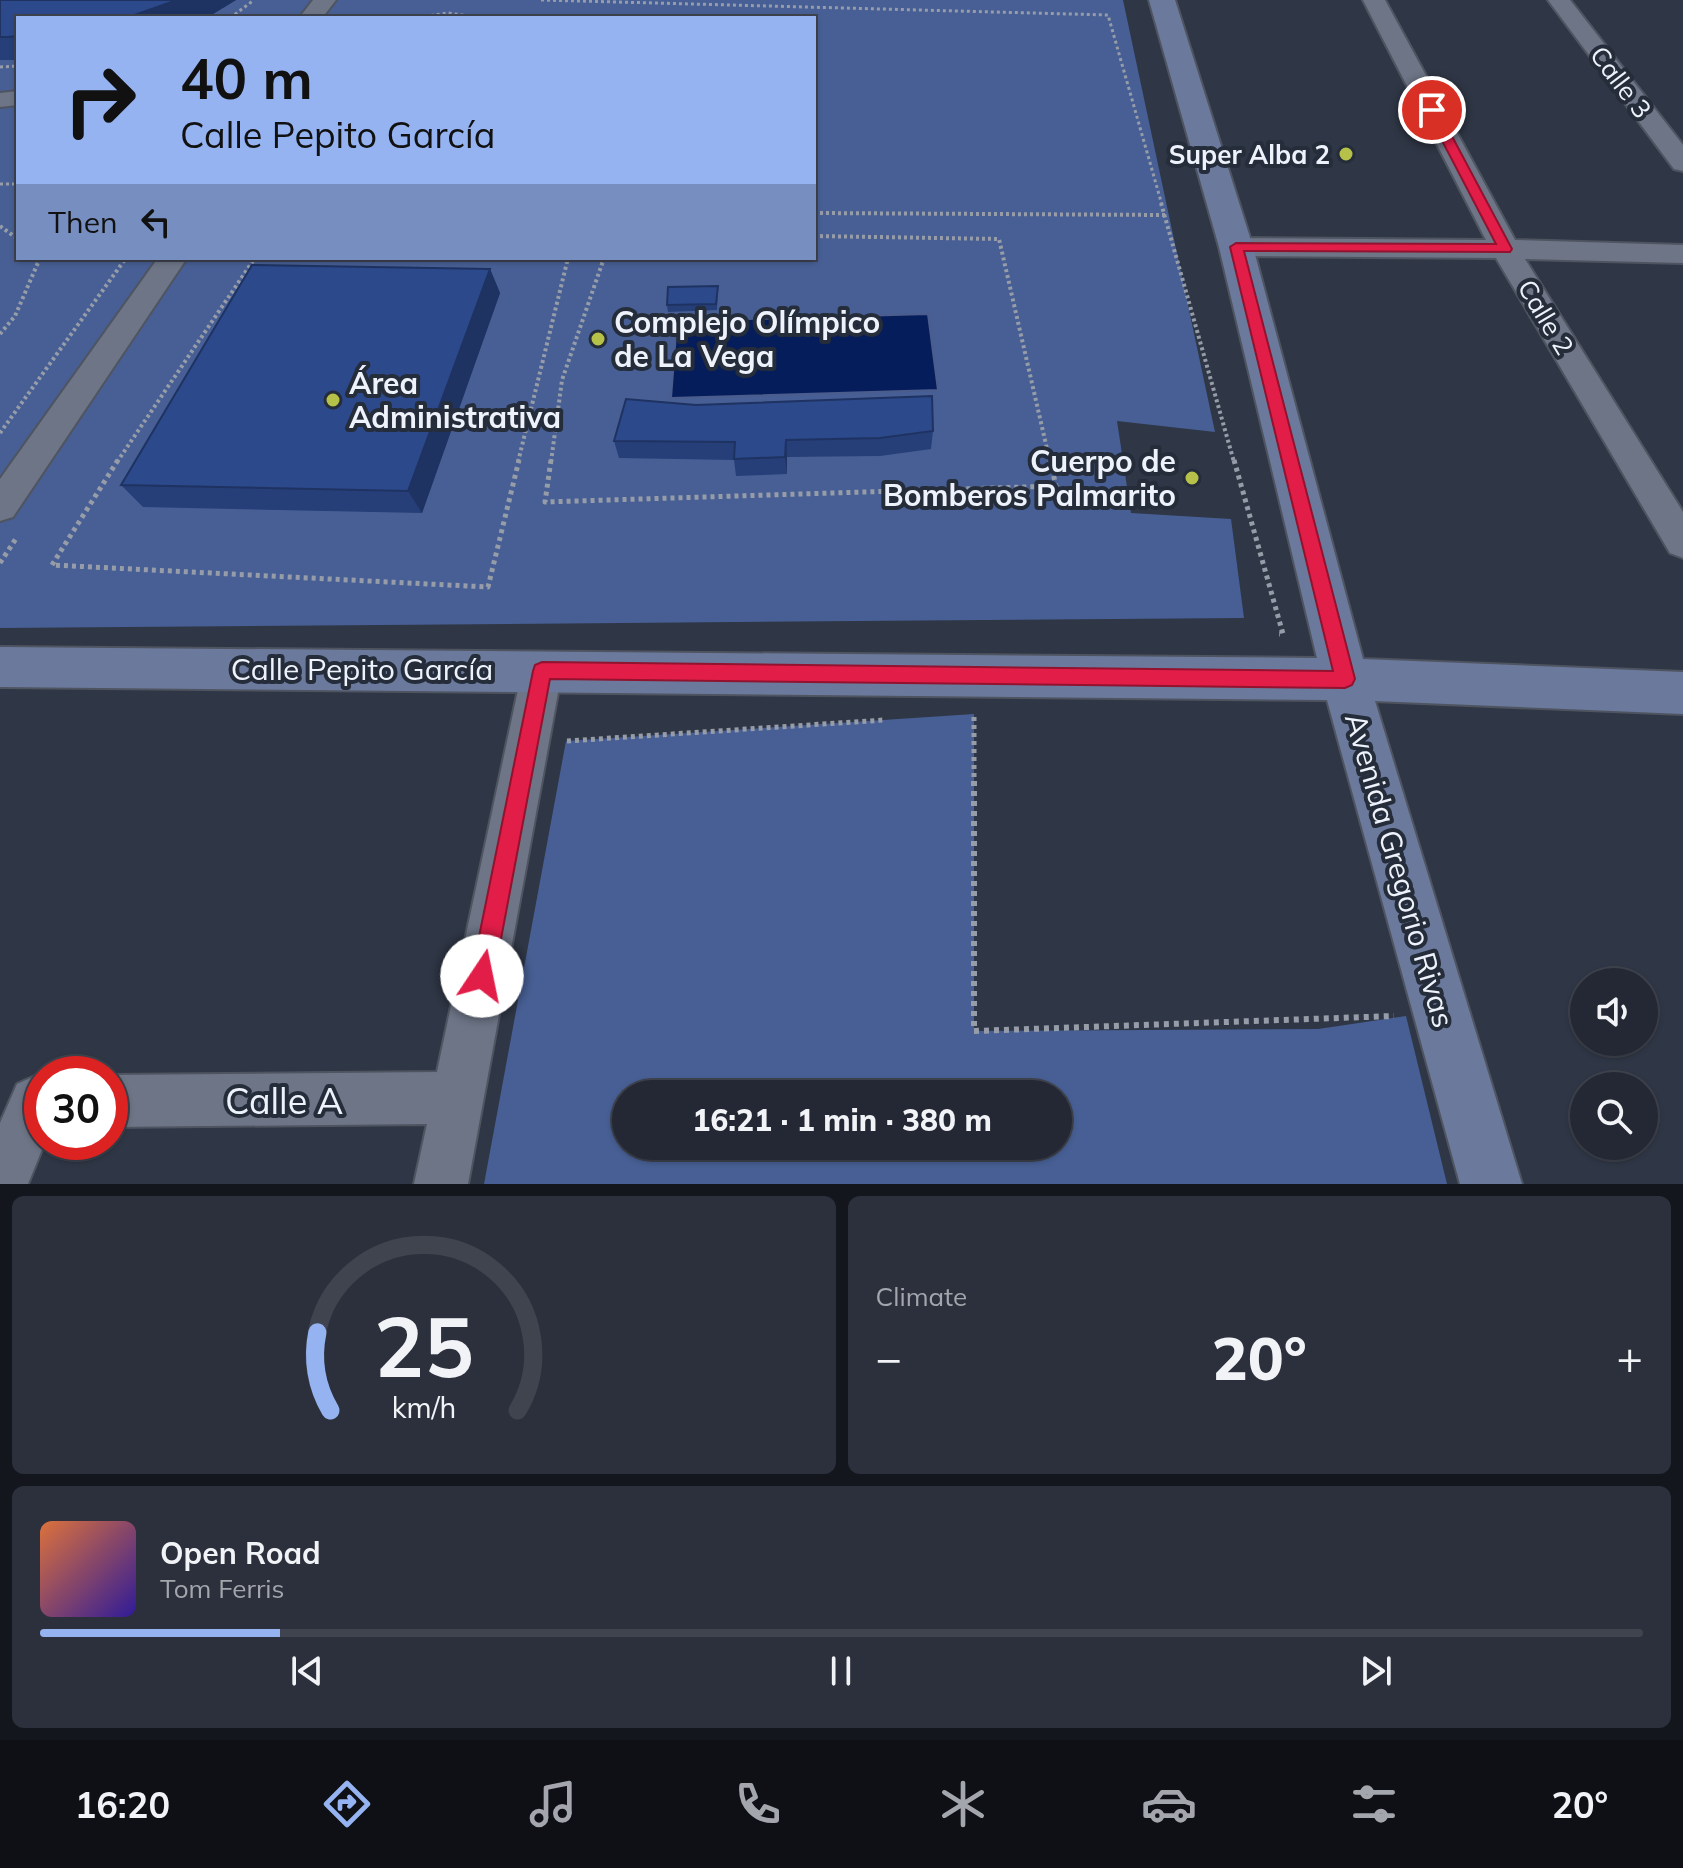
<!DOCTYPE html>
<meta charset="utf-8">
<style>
body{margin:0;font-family:Mulish,sans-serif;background:#2b303c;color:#f1f3f6;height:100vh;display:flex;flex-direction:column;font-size:30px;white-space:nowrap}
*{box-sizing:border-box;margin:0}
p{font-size:26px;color:#a3a6ac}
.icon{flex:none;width:44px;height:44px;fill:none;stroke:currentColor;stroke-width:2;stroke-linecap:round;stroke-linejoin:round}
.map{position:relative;height:1184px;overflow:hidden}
.details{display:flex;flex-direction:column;gap:12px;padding:12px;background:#13161d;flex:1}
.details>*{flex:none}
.top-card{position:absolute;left:16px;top:16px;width:800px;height:244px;border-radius:0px;box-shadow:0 2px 6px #0004,0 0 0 2px #40444f;background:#95b2f1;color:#111;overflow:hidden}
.buttons{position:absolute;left:1570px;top:968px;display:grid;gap:16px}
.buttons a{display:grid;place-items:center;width:88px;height:88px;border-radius:50%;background:#232834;box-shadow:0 2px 6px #0004,0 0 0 2px #40444f;font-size:40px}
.speed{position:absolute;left:24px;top:1056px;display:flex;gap:16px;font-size:40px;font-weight:700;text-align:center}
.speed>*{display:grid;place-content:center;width:104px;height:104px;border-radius:50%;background:#232834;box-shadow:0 2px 6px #0004,0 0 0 2px #40444f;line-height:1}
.speed .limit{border:12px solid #d22;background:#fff;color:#111}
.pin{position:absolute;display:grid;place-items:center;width:68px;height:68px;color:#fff;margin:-34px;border:4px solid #fff;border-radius:50%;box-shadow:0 2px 8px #0007}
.me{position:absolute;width:88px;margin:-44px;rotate:11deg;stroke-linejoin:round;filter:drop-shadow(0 0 6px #0008)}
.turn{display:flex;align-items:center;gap:28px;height:168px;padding:0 32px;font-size:36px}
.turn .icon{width:104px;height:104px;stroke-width:2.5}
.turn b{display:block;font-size:56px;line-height:68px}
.then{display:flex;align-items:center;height:76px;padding:0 32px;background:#0003;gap:16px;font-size:30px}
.big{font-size:60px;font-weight:800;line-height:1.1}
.details .widget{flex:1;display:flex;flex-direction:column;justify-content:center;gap:12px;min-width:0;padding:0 28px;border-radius:12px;background:#2b303c}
.details .dial{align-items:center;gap:0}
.dial svg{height:208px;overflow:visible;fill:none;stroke:#40444f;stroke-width:7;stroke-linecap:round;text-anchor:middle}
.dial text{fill:#f1f3f6;stroke:none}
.song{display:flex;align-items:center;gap:24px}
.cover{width:96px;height:96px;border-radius:12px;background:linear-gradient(135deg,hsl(20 70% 55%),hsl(250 70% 35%))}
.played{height:8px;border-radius:4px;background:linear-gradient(90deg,#95b2f1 15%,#40444f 15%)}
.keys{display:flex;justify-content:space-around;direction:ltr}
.heat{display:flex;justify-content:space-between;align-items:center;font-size:44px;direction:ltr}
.details .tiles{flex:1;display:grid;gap:12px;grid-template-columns:1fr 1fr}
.widget:last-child{grid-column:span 2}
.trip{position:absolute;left:612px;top:1080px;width:460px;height:80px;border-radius:40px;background:#232834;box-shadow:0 2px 6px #0004,0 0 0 2px #40444f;font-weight:800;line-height:80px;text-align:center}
.tabs{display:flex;height:128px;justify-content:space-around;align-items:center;background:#0e1015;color:#a3a6ac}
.tabs .icon{width:56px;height:56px}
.tabs .on{color:#95b2f1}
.tabs b{font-size:36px;color:#f1f3f6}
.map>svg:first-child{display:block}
.green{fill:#475f94;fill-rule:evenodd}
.water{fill:#061d5c;stroke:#4b5d8c;stroke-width:2}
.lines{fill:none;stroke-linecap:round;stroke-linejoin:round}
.street-casing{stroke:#4f5461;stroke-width:4}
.secondary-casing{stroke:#4f5461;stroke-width:4}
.path-far3{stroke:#979da8;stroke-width:3;stroke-dasharray:3 3;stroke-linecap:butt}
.path-far2{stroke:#979da8;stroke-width:4;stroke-dasharray:3 3;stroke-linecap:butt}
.path-far1{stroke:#979da8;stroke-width:5;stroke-dasharray:4 4;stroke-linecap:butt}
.path{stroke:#979da8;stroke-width:6;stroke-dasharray:5 5;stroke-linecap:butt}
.street{fill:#6d7586;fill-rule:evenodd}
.secondary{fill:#6b7a9c;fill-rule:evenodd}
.wall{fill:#263f78}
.shaded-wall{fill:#1f3362}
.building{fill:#2c498c;stroke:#1f3362;stroke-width:2}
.route{fill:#e11d48;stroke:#92132f;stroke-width:2}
.poi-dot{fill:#b6c149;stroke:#252c3a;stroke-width:3}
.labels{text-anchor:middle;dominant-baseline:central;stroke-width:8;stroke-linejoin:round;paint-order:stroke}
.far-street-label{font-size:26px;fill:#edf2fb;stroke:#252c3a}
.far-poi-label{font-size:26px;font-weight:bold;fill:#edf2fb;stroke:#252c3a;text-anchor:end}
.poi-label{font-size:30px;font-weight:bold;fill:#edf2fb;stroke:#252c3a;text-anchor:start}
.street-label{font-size:30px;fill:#edf2fb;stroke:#252c3a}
.near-street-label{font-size:36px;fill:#edf2fb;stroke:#252c3a}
</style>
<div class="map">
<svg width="1683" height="1184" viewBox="0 0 1683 1184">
<rect width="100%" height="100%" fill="#2f3645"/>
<path class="green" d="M0 0H1123L1215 432 1117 421 1131 513 1231 519 1244 618 0 628ZM18 18H814V258H18Z
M974 714V1031L1318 1029 1406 1016 1447 1184H484L566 741ZM626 1094H1058V1146H626Z"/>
<path class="water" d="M928 314 938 390 671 398 677 321Z"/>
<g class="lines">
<g class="street-casing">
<path id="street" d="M313 0H336L322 18H299Z
M1363 0H1385L1515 240 1683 245V263L1525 259 1683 512V558L1670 553 1496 258 1236 256 1226 253 1222 247 1226 241 1236 238 1486 240Z
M1548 0H1570L1683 145V171L1674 169Z
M18 91V105L0 107V93Z
M158 258H187L13 517 0 521V479Z
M542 653 556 658 562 671 468 1184H414L427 1124 110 1127V1075L437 1072 522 671 528 658Z
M35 1076 42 1079V1142H45L28 1184H0V1123L17 1084Z"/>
</g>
<g class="secondary-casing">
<path id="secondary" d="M1149 0H1175L1253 247 1363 659 1683 672V714L1375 701 1522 1184H1460L1327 700 0 687V647L1317 658 1219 247Z"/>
</g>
<path class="path-far3" d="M541 0 1108 15 1162 205
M230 18 254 0
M413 18 448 13 484 18
M0 67 18 66
M0 184H18"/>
<path class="path-far2" d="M1161 203 1234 462
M814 213 1165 215
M0 226 18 239
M814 236 999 239 1050 462
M0 334 15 316 40 258
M0 433 126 258
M117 462 255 258
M518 462 568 258
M551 462 562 380 604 258"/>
<path class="path-far1" d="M118 460 52 565 488 587 519 460
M551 460 545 502 1056 486 1050 460
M1234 460 1283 634H1279
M0 563 17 537
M974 717V783
M567 741 884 720"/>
<path class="path" d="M974 781V1031L1394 1016"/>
<use href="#street" class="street"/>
<use href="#secondary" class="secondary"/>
</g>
<path class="wall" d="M0 0H236L213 14 203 18H18V60H0Z
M490 269 500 293 422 513 143 507 121 485Z
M718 286 717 310 668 312 667 305Z
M933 431 931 449 880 456 787 457V474L736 476 734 460 619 458 614 441Z"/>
<path class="shaded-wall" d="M177 0H236L213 14 203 18H126Z
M490 269 500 293 422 513 408 491Z
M786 440 787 457V474L785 457Z"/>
<path class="building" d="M0 0H177L126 18H18V36L8 37H0Z
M252 265 490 269 408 491 121 485Z
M718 286 716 304 667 305 668 287Z
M932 396 933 431 880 438 786 440 785 457 734 459 735 442 614 441 626 399 696 405Z"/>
<path class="route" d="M1432 107 1438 110 1512 249 1510 252 1244 251 1355 679 1352 685 1345 688 550 679 494 976 491 984 482 988 474 984 471 976 533 671 535 665 542 662 1333 671 1230 247 1236 243 1496 244 1426 110Z"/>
<g class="poi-dot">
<circle cx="1346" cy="154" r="8"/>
<circle cx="598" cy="339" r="8"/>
<circle cx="333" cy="400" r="8"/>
<circle cx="1192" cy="478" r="8"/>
</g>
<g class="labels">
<g class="far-street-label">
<text transform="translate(1621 82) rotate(53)">Calle 3</text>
<text transform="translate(1546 317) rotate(59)">Calle 2</text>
</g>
<g class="far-poi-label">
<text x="1330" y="154">Super Alba 2</text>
</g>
<g class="poi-label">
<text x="614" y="322">Complejo Olímpico<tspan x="614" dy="34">de La Vega</tspan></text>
<text x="349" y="383">Área<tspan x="349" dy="34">Administrativa</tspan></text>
<text x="1176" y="461" text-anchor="end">Cuerpo de<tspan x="1176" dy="34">Bomberos Palmarito</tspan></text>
</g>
<g class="street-label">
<text x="362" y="669">Calle Pepito García</text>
<text transform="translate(1400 870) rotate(74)">Avenida Gregorio Rivas</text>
</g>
<g class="near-street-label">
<text x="284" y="1100">Calle A</text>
</g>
</g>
</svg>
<div class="buttons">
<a><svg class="icon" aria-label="sound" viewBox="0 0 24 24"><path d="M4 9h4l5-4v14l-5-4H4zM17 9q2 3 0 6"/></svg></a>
<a><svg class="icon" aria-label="search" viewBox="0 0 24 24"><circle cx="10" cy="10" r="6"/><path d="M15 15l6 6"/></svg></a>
</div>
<div class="speed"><div class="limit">30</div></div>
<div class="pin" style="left:1432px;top:110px;background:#d93025"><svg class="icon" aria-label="arrive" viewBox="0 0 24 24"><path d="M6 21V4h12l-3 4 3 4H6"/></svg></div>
<svg class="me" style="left:482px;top:976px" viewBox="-20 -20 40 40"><circle r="19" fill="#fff"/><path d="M0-13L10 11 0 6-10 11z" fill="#e11d48"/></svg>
<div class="trip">16:21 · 1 min · 380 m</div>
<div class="top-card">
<div class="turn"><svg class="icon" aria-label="right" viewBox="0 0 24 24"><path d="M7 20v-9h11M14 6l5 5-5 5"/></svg><div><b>40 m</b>Calle Pepito García</div></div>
<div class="then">Then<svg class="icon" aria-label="left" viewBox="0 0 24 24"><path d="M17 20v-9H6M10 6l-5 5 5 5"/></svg></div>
</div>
</div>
<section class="details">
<div class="tiles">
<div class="widget dial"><svg viewBox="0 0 100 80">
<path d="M14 69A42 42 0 1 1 86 69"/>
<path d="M14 69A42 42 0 0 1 9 39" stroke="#95b2f1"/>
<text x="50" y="56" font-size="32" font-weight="700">25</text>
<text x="50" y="72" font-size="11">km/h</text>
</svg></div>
<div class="widget"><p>Climate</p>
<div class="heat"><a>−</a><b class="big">20°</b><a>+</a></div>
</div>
<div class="widget">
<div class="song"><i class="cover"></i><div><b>Open Road</b><p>Tom Ferris</p></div></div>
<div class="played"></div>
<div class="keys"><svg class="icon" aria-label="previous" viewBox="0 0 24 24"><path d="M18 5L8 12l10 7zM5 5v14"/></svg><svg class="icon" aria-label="pause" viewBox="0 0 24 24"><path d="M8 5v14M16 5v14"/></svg><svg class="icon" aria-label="next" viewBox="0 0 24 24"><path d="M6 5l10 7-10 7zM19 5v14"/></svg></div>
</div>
</div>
</section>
<nav class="tabs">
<b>16:20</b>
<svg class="icon on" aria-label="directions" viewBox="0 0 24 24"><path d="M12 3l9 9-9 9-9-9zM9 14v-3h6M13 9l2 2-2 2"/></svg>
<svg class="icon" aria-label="music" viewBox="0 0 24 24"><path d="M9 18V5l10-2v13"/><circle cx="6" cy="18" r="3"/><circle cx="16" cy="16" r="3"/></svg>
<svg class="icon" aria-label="phone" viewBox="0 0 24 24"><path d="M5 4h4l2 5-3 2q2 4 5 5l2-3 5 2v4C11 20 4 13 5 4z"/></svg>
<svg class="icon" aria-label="climate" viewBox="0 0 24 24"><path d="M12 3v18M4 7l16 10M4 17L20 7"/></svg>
<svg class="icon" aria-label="car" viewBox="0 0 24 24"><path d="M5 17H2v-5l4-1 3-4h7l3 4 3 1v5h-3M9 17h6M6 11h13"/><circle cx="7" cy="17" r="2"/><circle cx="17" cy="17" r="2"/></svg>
<svg class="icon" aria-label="filters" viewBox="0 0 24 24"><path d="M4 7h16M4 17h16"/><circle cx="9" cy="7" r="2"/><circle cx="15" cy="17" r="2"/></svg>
<b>20°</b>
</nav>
